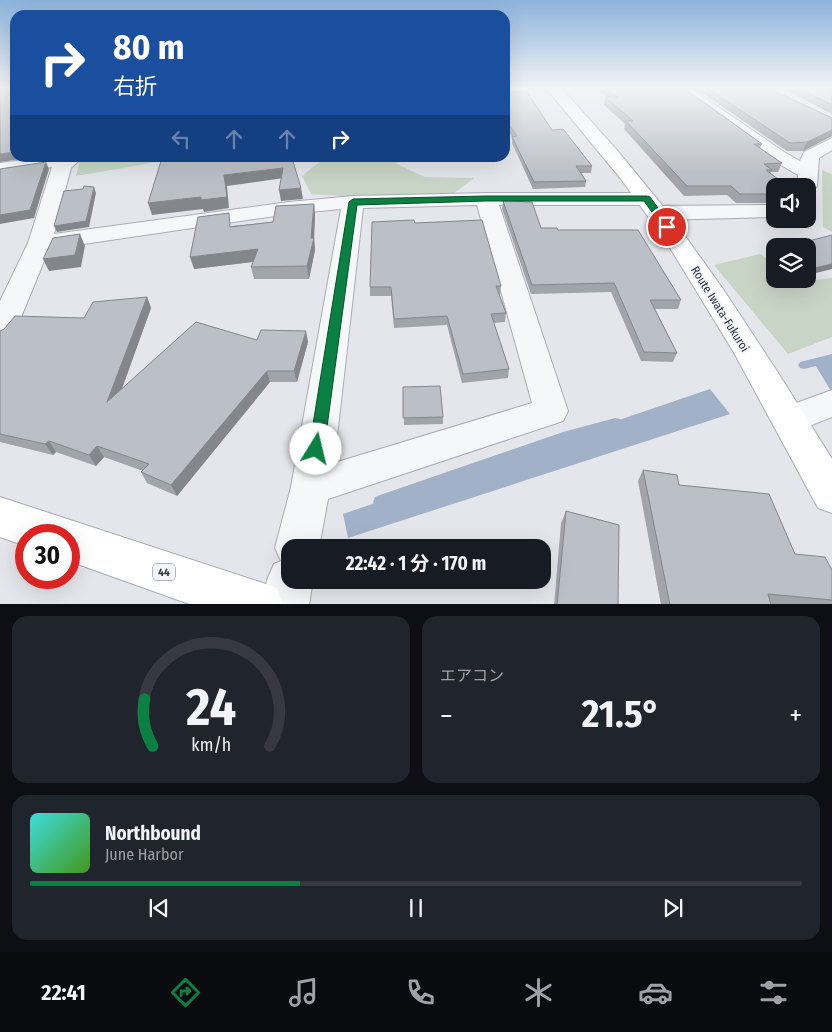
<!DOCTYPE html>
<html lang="ja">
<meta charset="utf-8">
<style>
body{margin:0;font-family:"Fira Sans Condensed","Noto Sans JP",sans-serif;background:#20242c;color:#f1f3f6;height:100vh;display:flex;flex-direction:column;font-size:19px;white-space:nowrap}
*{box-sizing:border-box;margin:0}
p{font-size:16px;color:#9ea1a6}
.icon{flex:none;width:28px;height:28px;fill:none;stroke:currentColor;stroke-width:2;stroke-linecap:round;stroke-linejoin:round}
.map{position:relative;height:604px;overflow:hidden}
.sheet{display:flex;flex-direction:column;gap:12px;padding:12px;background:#0d0f14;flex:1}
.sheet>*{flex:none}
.top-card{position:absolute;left:10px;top:10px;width:500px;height:152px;border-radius:15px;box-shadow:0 5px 20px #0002;background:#1a4fa0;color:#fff;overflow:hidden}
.controls{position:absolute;left:766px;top:178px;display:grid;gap:10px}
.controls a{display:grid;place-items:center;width:50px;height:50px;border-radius:10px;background:#171b24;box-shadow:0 5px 20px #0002;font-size:25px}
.speed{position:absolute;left:15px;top:524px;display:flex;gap:10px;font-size:25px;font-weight:700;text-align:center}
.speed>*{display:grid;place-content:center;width:65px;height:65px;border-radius:50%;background:#171b24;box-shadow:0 5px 20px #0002;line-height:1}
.speed .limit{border:8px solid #d22;background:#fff;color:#111}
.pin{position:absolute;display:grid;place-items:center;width:42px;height:42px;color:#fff;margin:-21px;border:2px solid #fff;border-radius:50%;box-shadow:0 1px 5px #0007}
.me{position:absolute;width:55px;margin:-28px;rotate:9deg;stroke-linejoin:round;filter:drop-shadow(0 0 4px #0008)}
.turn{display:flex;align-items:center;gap:18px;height:105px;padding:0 20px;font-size:22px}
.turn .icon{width:65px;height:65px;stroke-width:2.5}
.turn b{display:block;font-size:35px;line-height:42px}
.lanes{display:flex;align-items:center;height:48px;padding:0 20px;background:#0003;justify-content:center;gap:25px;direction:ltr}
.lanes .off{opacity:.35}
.big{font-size:38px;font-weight:700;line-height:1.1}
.sheet .widget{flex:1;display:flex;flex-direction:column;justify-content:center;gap:8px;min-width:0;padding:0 18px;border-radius:15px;background:#20242c}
.sheet .dial{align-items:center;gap:0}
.dial svg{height:130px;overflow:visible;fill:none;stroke:#363941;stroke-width:7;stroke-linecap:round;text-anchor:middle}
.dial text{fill:#f1f3f6;stroke:none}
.song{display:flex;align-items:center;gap:15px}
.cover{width:60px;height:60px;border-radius:8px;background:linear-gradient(135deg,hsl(180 70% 55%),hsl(100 70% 35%))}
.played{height:5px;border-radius:2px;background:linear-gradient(90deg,#0b8043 35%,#363941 35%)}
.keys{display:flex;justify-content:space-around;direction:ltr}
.heat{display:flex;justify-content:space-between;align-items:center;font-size:28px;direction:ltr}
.sheet .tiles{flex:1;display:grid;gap:12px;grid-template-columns:1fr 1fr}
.widget:last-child{grid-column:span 2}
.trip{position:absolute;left:281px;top:539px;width:270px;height:50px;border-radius:15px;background:#171b24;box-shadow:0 5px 20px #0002;font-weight:700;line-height:50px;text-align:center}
.tab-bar{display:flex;height:80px;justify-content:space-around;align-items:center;background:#090b0e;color:#9ea1a6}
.tab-bar .icon{width:35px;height:35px}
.tab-bar .selected{color:#0b8043}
.tab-bar b{font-size:22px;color:#f1f3f6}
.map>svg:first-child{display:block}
.green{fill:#c8d4c5}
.water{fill:#a1b2c8}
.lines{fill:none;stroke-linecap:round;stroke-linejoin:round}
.stream{fill:#a1b2c8;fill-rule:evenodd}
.minor-casing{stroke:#a9adb5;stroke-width:2}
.secondary-casing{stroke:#a9adb5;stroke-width:2}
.primary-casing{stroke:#a4aab6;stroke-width:2}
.minor{fill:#f6f7f9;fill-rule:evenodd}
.secondary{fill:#fff;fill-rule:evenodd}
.primary{fill:#fff;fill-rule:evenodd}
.wall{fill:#a1a4ab}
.shaded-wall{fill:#83868b}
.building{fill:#bbbfc7;stroke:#83868b}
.route{fill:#0b8043;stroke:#07532c}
.labels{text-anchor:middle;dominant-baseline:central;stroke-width:4.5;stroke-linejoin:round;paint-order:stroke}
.shield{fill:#f3f5f8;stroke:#686d79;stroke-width:1}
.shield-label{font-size:11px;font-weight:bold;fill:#2c3342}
.street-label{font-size:12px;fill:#2c3342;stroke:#f3f5f8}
</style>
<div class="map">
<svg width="832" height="605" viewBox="0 0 832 605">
<rect width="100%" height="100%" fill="#e4e6eb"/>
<path class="green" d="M81 158H169V160L76 176Z
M324 158H414L395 163 425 177 474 178 453 194 359 197 311 194 302 176Z
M822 170 832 174V232L823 227Z
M760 254 775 264V279H798L802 281 832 278V337L788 354 714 265Z"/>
<path class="water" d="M832 357V391H831L814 363Z
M710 389 730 414 348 538 343 514Z"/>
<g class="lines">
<path class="stream" d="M832 354V362L804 369 800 368 798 365 800 362Z
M615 418 620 419 621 423 620 427 564 442 380 509 375 507 373 502 375 497 380 495 563 432Z"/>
<g class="minor-casing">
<path id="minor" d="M675 88H691L784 152 800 161 804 152 832 138V150L819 158 817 186 814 190 808 192V186H797L798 175 772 160Z
M39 158H82L71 168 54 234 289 202 353 196 486 193H647L654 195 657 199 654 203 647 205H499L568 411 563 421 328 499 319 548H290V580H313L309 605H262L267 580 274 564 281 561 275 548 291 487 341 209 289 214 49 249 15 332 10 339 0 342V301L28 243 52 167 0 175V163ZM477 205 532 403 334 463 363 208Z
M775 205V217L658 220 650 218 647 213 650 208 658 206Z
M832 390V417L789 434 777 430 771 420 777 410Z"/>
</g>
<g class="secondary-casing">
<path id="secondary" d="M546 88H561L616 149 670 215 723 289 777 371 832 459V513L818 508 733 351 667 243 621 179Z"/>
</g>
<g class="primary-casing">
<path id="primary" d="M0 497 260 582 277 588 283 605H192L69 561V535H26V546L0 537Z"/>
</g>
<use href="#minor" class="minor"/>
<use href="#secondary" class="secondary"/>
<use href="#primary" class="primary"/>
</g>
<path class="wall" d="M596 88H684L762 144 760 148 782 163 778 172H771L770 173 775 186V203H736L727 195 684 196 624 129 625 124 604 105 605 97H607Z
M695 88H768L832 118V136L803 151H787Z
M782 88H832V114Z
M505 92 552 130 592 166 591 173H581L586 181 585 187 533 189 512 143V137L505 126Z
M503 201 541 228 681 300 678 309H655L677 353 673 362 641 361 611 292 531 294 502 209Z
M314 204 315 215 314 238 315 250 309 279H254L251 267 253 262 194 269 232 226 273 222Z
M415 223 501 286 500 295H499L506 313 505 322 493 323 509 369 508 378 462 383 447 325 394 328 391 296H370V287Z
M147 297 151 308 122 389 257 340 308 342 297 382H270L177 496 147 483 141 472 143 471 104 457 96 466 56 452 53 455 0 442V331L84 318Z
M403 387 443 417V424L404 425Z
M643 470 679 485 795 554 832 600V605H661L638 481Z
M566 511 618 605H554L561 523Z"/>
<path class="shaded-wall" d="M832 130V136L803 151 807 142Z
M15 152V158H29L0 162V154Z
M46 162 49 169 34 218 0 224V215Z
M283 168 284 178 227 186 229 208 204 212 203 209 152 215 148 203 224 175Z
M94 187 96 193 89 227 57 232 54 226Z
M301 188 303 199 281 201 279 190Z
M314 204 315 215 314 239V238L315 250 309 279 307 266Z
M80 234 85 246 81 267 49 271 43 259Z
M258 249 261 261 194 269 190 257Z
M832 264V269L808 275V273L810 269Z
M147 297 151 308 113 413 107 402Z
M306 331 308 342 297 382 294 371Z
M267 371 270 382 177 496 171 485Z
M49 441 56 452 53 455 45 444Z
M97 446 104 457 96 466 89 455Z"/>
<path class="building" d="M0 88H15V152L0 154Z
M606 88H684L762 144H754L782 163 764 164 772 170H766L787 186H775V194H740L731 186H687L626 121H633L605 97H618Z
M707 88H768L832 118V130L807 142 790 143Z
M799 88H832V105Z
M505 92H527L552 130 563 129 592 166H576L586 181 534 182 512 137 517 136 505 119Z
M162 158H292L301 188 279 190 283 168 224 175 227 197 201 200V197L148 203Z
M46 162 30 210 0 215V169Z
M84 186 94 187 86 221 54 226 64 191 83 189Z
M503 201 532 202 541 228H557L558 230H638L681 300H650L677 353 644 352 614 283 532 285Z
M314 204 311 238H314L307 266 251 267 258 249 190 257 198 217 229 213 230 227 273 222 276 206Z
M414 220 415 223 482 220 501 286H496L506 313 491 314 509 369 463 374 447 316 394 319 391 287H370L372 222Z
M80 234 75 255 43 259 53 238Z
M832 235V264L810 269 808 267V246H789Z
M147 297 107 402 196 322 257 340 261 330 306 331 294 371H267L171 485 141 472 149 464 97 446 89 455 49 441 45 444 0 434V331L4 329 15 316 84 318 93 302Z
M440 386 443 417 403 418V387Z
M643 470 677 475 679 485 769 494 795 554 825 557 832 570V600L768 594 771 605H670Z
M566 511 619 525 618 605H557Z"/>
<linearGradient id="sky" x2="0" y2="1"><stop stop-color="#8bb3db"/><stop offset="0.51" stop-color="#f3f4f6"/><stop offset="1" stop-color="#f3f4f6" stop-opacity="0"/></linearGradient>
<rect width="832" height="173" fill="url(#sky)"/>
<path class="route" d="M486 196H647L650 197 672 227 667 230 664 229 644 201H486L357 205 324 449 322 453 316 455 311 453 309 449 349 202 353 199Z"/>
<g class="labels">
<rect class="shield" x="153" y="563.5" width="22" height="17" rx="4"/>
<g class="shield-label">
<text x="164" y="572">44</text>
</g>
<g class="street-label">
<text transform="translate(720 309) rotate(58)">Route Iwata-Fukuroi</text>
</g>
</g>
</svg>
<div class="controls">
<a><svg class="icon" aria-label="sound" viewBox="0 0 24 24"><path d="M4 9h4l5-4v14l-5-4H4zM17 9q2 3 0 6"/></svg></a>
<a><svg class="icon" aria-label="layers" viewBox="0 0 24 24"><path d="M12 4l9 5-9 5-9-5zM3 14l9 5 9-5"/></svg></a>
</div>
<div class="speed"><div class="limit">30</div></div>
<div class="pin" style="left:667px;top:227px;background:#d93025"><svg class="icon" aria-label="arrive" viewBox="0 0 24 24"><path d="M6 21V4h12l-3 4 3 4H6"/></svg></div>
<svg class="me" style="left:316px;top:449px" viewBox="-20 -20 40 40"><circle r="19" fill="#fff"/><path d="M0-13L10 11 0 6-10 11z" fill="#0b8043"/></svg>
<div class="trip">22:42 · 1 分 · 170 m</div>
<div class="top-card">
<div class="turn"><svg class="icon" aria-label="right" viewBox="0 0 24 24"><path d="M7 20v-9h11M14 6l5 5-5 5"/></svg><div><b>80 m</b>右折</div></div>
<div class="lanes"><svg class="icon off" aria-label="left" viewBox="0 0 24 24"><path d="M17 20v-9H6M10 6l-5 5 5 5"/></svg><svg class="icon off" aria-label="ahead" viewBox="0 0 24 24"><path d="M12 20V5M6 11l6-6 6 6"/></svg><svg class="icon off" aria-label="ahead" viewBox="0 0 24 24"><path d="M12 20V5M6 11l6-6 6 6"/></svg><svg class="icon" aria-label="right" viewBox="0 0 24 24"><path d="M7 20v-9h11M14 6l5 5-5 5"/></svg></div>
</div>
</div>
<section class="sheet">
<div class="tiles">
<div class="widget dial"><svg viewBox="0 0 100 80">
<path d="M14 69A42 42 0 1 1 86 69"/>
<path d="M14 69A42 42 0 0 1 9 40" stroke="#0b8043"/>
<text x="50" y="56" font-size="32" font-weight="700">24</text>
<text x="50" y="72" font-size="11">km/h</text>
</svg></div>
<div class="widget"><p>エアコン</p>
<div class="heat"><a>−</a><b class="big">21.5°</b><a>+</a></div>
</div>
<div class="widget">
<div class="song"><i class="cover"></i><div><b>Northbound</b><p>June Harbor</p></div></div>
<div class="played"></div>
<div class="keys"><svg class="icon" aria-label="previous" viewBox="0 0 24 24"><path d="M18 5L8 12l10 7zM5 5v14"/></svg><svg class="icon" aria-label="pause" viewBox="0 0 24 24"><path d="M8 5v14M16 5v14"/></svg><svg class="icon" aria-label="next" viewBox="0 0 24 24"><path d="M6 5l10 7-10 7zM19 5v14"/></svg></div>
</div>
</div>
</section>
<nav class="tab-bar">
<b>22:41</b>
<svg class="icon selected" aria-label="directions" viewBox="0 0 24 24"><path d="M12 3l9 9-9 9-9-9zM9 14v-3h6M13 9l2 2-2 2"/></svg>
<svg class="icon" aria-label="music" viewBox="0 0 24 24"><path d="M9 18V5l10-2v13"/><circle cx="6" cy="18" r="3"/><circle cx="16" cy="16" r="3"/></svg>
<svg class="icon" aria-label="phone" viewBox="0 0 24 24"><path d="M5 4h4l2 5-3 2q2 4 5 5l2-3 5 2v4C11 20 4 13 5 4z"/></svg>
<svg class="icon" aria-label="climate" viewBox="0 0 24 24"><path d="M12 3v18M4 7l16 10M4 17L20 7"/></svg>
<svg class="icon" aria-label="car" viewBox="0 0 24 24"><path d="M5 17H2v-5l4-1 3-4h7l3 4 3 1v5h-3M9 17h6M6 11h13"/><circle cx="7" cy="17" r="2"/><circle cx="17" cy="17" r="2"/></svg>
<svg class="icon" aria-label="filters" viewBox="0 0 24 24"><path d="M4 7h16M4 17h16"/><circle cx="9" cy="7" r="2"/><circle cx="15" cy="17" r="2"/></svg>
</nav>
